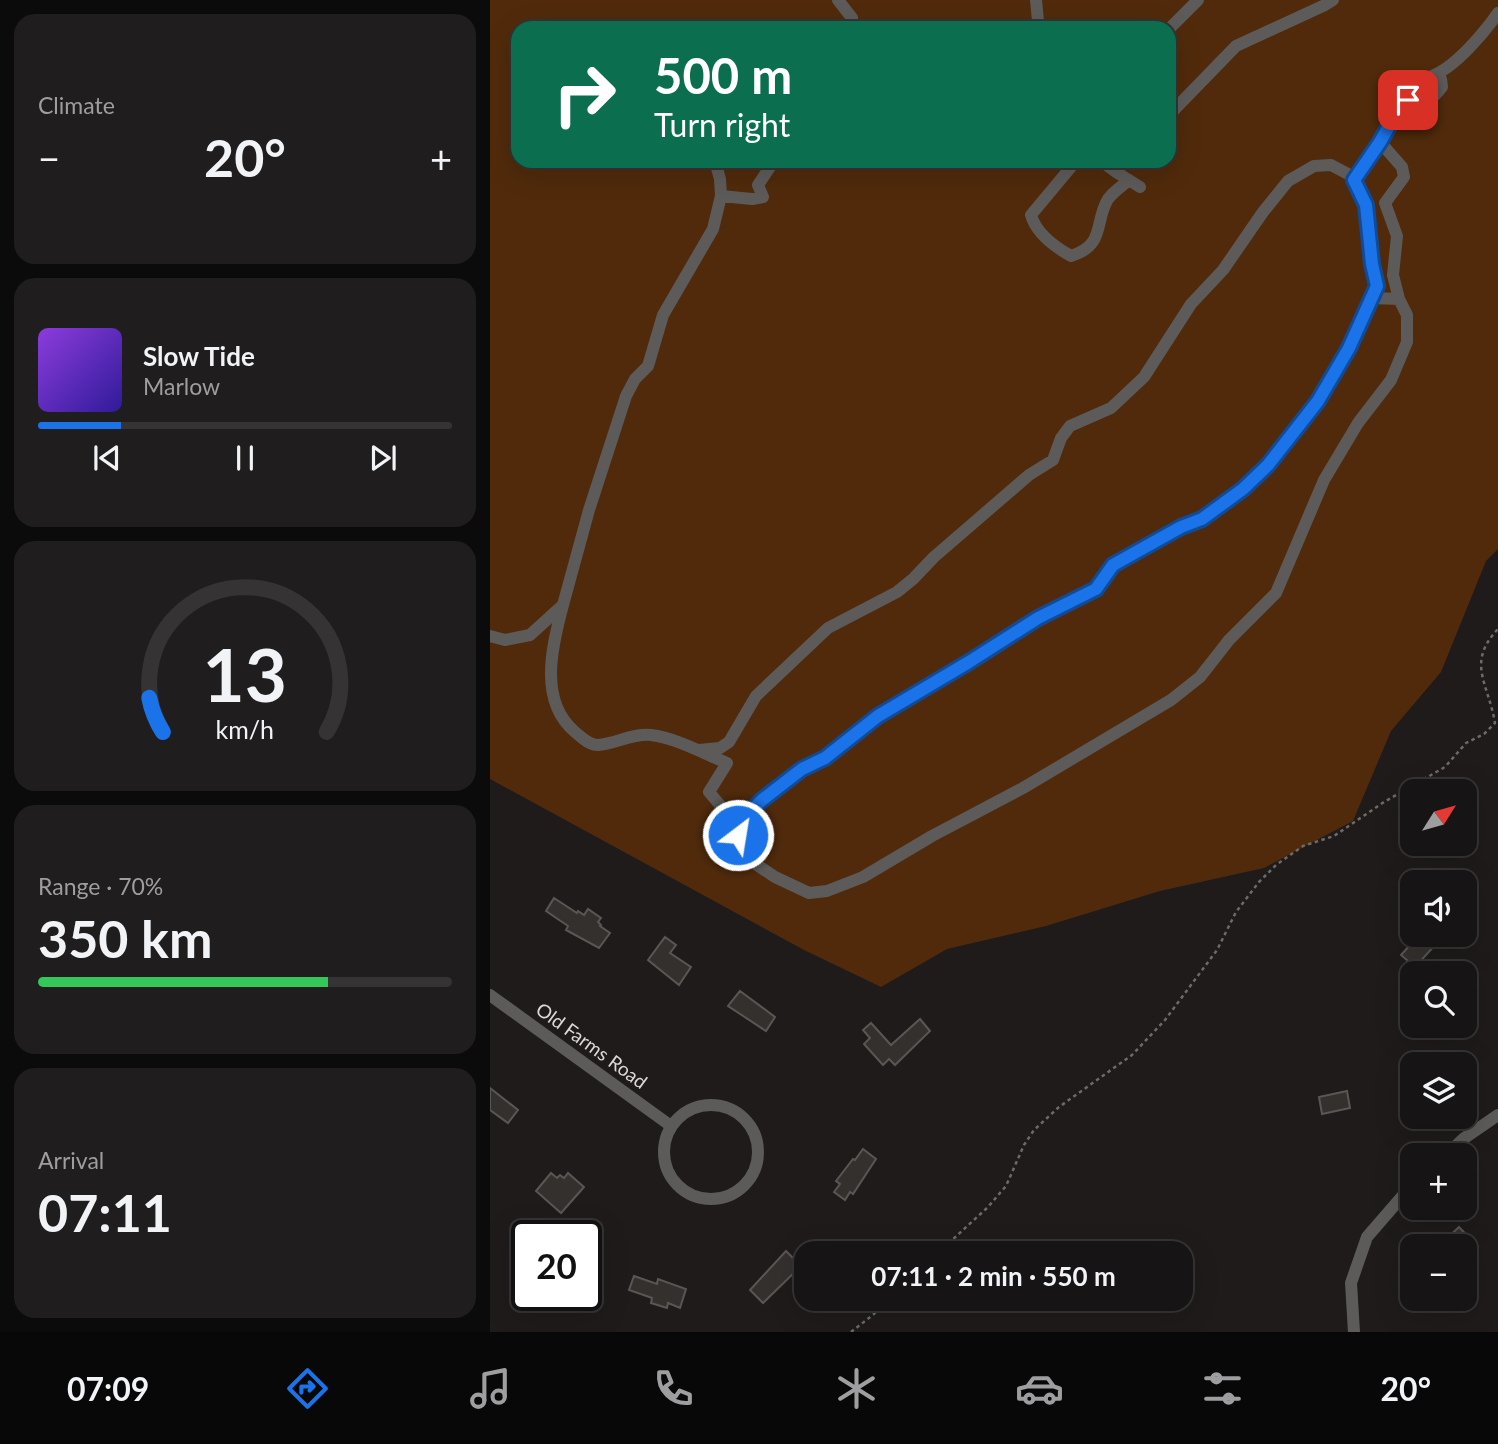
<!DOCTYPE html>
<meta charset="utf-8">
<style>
body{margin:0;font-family:Lato,sans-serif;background:#1f1d1d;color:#f1f3f6;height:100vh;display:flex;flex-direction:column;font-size:26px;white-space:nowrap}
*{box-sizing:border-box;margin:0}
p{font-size:23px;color:#9e9ea0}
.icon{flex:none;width:38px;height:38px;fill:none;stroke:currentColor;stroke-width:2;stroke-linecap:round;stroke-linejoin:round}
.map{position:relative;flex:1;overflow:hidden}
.details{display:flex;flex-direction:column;gap:14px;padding:14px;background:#0c0b0b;width:490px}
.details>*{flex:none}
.banner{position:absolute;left:21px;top:21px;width:665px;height:147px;border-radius:21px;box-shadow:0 7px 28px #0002,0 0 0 2px #353334;background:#0b6e4f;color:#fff;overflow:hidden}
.needle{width:46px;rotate:53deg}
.tools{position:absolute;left:910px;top:779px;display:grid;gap:14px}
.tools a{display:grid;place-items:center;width:77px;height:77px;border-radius:14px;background:#161414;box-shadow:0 7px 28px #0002,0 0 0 2px #353334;font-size:35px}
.speed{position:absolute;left:21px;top:1220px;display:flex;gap:14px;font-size:35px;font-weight:700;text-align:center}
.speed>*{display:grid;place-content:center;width:91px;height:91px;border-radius:50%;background:#161414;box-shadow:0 7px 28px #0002,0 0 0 2px #353334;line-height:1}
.speed .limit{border:4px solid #111;border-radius:10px;background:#fff;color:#111}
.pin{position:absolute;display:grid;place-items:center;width:60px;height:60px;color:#fff;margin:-30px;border-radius:14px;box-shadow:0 4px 10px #0006}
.me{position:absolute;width:77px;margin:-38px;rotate:31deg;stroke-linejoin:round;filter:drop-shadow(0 0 5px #0008)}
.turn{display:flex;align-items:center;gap:24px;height:147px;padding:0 28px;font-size:32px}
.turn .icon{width:91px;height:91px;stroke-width:2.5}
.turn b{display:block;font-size:49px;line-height:60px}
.big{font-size:52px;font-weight:700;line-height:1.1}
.details .card{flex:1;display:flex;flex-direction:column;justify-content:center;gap:10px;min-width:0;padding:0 24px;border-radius:21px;background:#1f1d1d}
.details .dial{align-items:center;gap:0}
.dial svg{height:182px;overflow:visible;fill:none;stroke:#353334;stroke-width:7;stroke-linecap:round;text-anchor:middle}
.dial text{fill:#f1f3f6;stroke:none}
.song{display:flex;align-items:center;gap:21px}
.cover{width:84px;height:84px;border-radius:10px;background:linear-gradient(135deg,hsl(270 70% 55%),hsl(250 70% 35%))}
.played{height:7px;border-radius:4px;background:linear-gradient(90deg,#1a73e8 20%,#353334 20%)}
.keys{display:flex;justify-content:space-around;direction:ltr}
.heat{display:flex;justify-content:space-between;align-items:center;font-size:38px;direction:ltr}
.charge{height:10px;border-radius:5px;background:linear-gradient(90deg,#34c759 70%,#353334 0)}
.trip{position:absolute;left:304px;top:1241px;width:399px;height:70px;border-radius:21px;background:#161414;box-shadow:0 7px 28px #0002,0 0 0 2px #353334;font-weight:700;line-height:70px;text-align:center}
.tabs{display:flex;height:112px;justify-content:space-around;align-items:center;background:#090808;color:#9e9ea0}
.tabs .icon{width:49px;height:49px}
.tabs .selected{color:#1a73e8}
.tabs b{font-size:32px;color:#f1f3f6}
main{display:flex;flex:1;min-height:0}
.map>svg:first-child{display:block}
.green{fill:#502a0b;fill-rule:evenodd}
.building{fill:#33302e;stroke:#595654;stroke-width:2}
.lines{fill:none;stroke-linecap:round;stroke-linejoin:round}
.path{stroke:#6d6b6a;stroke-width:2.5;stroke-dasharray:3.5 3.5;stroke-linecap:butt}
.minor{stroke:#5c5b5a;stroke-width:12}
.route-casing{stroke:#114b97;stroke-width:18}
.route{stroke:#1a73e8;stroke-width:12}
.labels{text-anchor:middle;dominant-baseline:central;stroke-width:7;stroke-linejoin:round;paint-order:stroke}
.street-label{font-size:19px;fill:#dbd9d8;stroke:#1e1b1a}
</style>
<main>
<section class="details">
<div class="card"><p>Climate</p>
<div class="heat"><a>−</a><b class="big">20°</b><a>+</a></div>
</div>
<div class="card">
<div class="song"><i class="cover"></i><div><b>Slow Tide</b><p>Marlow</p></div></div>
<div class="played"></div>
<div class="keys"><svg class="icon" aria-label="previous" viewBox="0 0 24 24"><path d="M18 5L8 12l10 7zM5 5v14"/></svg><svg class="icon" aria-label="pause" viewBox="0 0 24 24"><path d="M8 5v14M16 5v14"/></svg><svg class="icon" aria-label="next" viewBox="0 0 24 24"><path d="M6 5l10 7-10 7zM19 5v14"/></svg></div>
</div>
<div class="card dial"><svg viewBox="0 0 100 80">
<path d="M14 69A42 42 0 1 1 86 69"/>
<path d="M14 69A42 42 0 0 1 8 54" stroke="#1a73e8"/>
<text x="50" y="56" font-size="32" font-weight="700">13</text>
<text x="50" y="72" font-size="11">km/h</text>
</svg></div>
<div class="card"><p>Range · 70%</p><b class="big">350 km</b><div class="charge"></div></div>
<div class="card"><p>Arrival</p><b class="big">07:11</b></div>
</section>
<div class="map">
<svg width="1008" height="1332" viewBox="0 0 1008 1332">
<rect width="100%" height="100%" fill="#1e1b1a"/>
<path class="green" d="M0 0H1008V549L996 561 951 672 901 731 863 821 774 868 670 891 556 926 457 949 391 987 314 950 0 779ZM28 28H679V161H28Z"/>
<path class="building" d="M64 898 87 913 88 911 94 915 98 909 111 918 108 922 111 925 110 926 120 933 109 948 76 930 78 926 56 911Z
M930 934H935L946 944 925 967 911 955Z
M175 937 186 945 180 953 201 967 189 985 158 960Z
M250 991 285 1017 276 1031 238 1006Z
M430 1019 440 1031 405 1065 399 1059 393 1065 374 1044 380 1038 373 1030 381 1023 401 1045Z
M0 1088 28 1110 18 1123 0 1110Z
M857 1091 860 1108 832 1114 829 1097Z
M373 1149 386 1159 363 1194 360 1192 355 1200 344 1192 350 1184 346 1181 363 1159 365 1160Z
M61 1173 67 1178 70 1175 74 1178 78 1173 94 1187 71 1213 46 1191Z
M969 1227 987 1246H949Z
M296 1251 311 1266 273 1303 260 1290Z
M144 1276 167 1284 168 1279 196 1289 190 1308 178 1303 177 1308 161 1303 162 1298 139 1290Z"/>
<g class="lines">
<path class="path" d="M448 1253 498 1207 516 1186 534 1145 544 1130 569 1107 642 1055 675 1020 727 950 746 912 769 882 786 865 813 846 844 836 894 802 955 767 976 743 994 734 1005 723C998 682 976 663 1008 629
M361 1332 384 1314 397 1298"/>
<path class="minor" d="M348 0 362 18 356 28
M545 28 548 21 546 0
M679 29 708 0
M944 75C966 66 994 33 1008 13
M679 115 746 46 835 5 843 0
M586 161 541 215C546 233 565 247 581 256 616 245 604 222 618 199 623 192 632 186 639 180
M611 161 626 172
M635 161 626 172 650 187
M231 196 262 199 273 197 268 185 284 161
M882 298 909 299 903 275 907 236 895 203 914 177 912 167 890 142
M73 605C62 646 48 701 85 732 91 737 99 745 108 745 125 744 143 733 161 735 186 738 213 753 237 763L219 792 246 824 291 784 312 769 335 758 388 716 548 618 606 588 623 565 691 527 712 519 753 490 778 465 828 401 859 348 887 286 882 264 876 205 864 180 890 142 907 112 930 91 935 80 944 75 951 79 952 87C940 103 937 103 918 100
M0 636 15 640 40 635 73 605 99 510 136 396 145 379 158 366 173 315 223 229 231 196 230 179 225 161
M209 750 230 748 239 742 266 696 338 628 407 592 423 579 444 557 539 475 563 460 571 438 580 426 621 408 654 377 701 304 733 270 773 212 798 181 824 166 841 165 858 174
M250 822 248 836 258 859 285 877 319 893 337 891 373 877 442 836 533 788 681 700 710 677 739 640 786 593 834 480 868 423 901 380 917 342V315L909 299
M0 995 181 1126
M174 1152a47 47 0 1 1 94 0a47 47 0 1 1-94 0Z
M956 1155 973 1139 1008 1115
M864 1332 861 1283 877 1237 922 1185"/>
</g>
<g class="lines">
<g class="route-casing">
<path id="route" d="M248 835 250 822 272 800 312 769 335 758 388 716 479 662 548 618 606 589 623 565 691 527 712 519 753 489 778 465 828 401 859 348 887 286 882 264 876 205 864 180 890 142 907 112 918 100"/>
</g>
<use href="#route" class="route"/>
</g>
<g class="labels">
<g class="street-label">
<text transform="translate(102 1045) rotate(36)">Old Farms Road</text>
</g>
</g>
</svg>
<div class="tools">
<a><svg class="needle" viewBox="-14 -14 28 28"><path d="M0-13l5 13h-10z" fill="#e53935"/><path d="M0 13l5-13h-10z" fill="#9e9ea0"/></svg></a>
<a><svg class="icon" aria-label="sound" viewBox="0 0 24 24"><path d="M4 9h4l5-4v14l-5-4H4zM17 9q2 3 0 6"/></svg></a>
<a><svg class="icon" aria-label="search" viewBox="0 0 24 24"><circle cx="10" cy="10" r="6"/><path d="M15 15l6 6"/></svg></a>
<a><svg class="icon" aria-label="layers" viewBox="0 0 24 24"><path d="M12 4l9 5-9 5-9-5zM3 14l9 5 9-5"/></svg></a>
<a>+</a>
<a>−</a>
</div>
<div class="speed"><div class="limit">20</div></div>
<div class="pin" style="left:918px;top:100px;background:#d93025"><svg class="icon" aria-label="arrive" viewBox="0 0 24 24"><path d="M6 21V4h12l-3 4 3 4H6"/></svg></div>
<svg class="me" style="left:248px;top:835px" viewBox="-20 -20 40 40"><circle r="17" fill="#1a73e8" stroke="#fff" stroke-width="3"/><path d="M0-11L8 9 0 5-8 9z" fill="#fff"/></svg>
<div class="trip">07:11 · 2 min · 550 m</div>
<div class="banner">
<div class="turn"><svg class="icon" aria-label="right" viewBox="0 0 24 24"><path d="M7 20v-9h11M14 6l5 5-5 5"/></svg><div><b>500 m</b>Turn right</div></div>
</div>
</div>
</main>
<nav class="tabs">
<b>07:09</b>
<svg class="icon selected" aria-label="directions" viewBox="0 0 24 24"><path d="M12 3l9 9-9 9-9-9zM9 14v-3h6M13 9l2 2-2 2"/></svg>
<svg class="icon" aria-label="music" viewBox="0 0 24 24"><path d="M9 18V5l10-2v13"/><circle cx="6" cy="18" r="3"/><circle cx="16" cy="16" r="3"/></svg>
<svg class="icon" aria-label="phone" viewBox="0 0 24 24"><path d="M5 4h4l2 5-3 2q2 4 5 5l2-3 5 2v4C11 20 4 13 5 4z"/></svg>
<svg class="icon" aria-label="climate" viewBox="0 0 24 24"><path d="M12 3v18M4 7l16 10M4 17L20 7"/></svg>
<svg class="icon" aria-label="car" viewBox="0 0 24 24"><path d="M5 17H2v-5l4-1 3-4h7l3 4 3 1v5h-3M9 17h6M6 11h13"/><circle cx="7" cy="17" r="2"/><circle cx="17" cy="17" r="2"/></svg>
<svg class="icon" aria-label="filters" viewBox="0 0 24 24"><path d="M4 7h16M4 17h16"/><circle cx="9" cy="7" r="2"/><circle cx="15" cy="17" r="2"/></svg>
<b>20°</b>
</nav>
